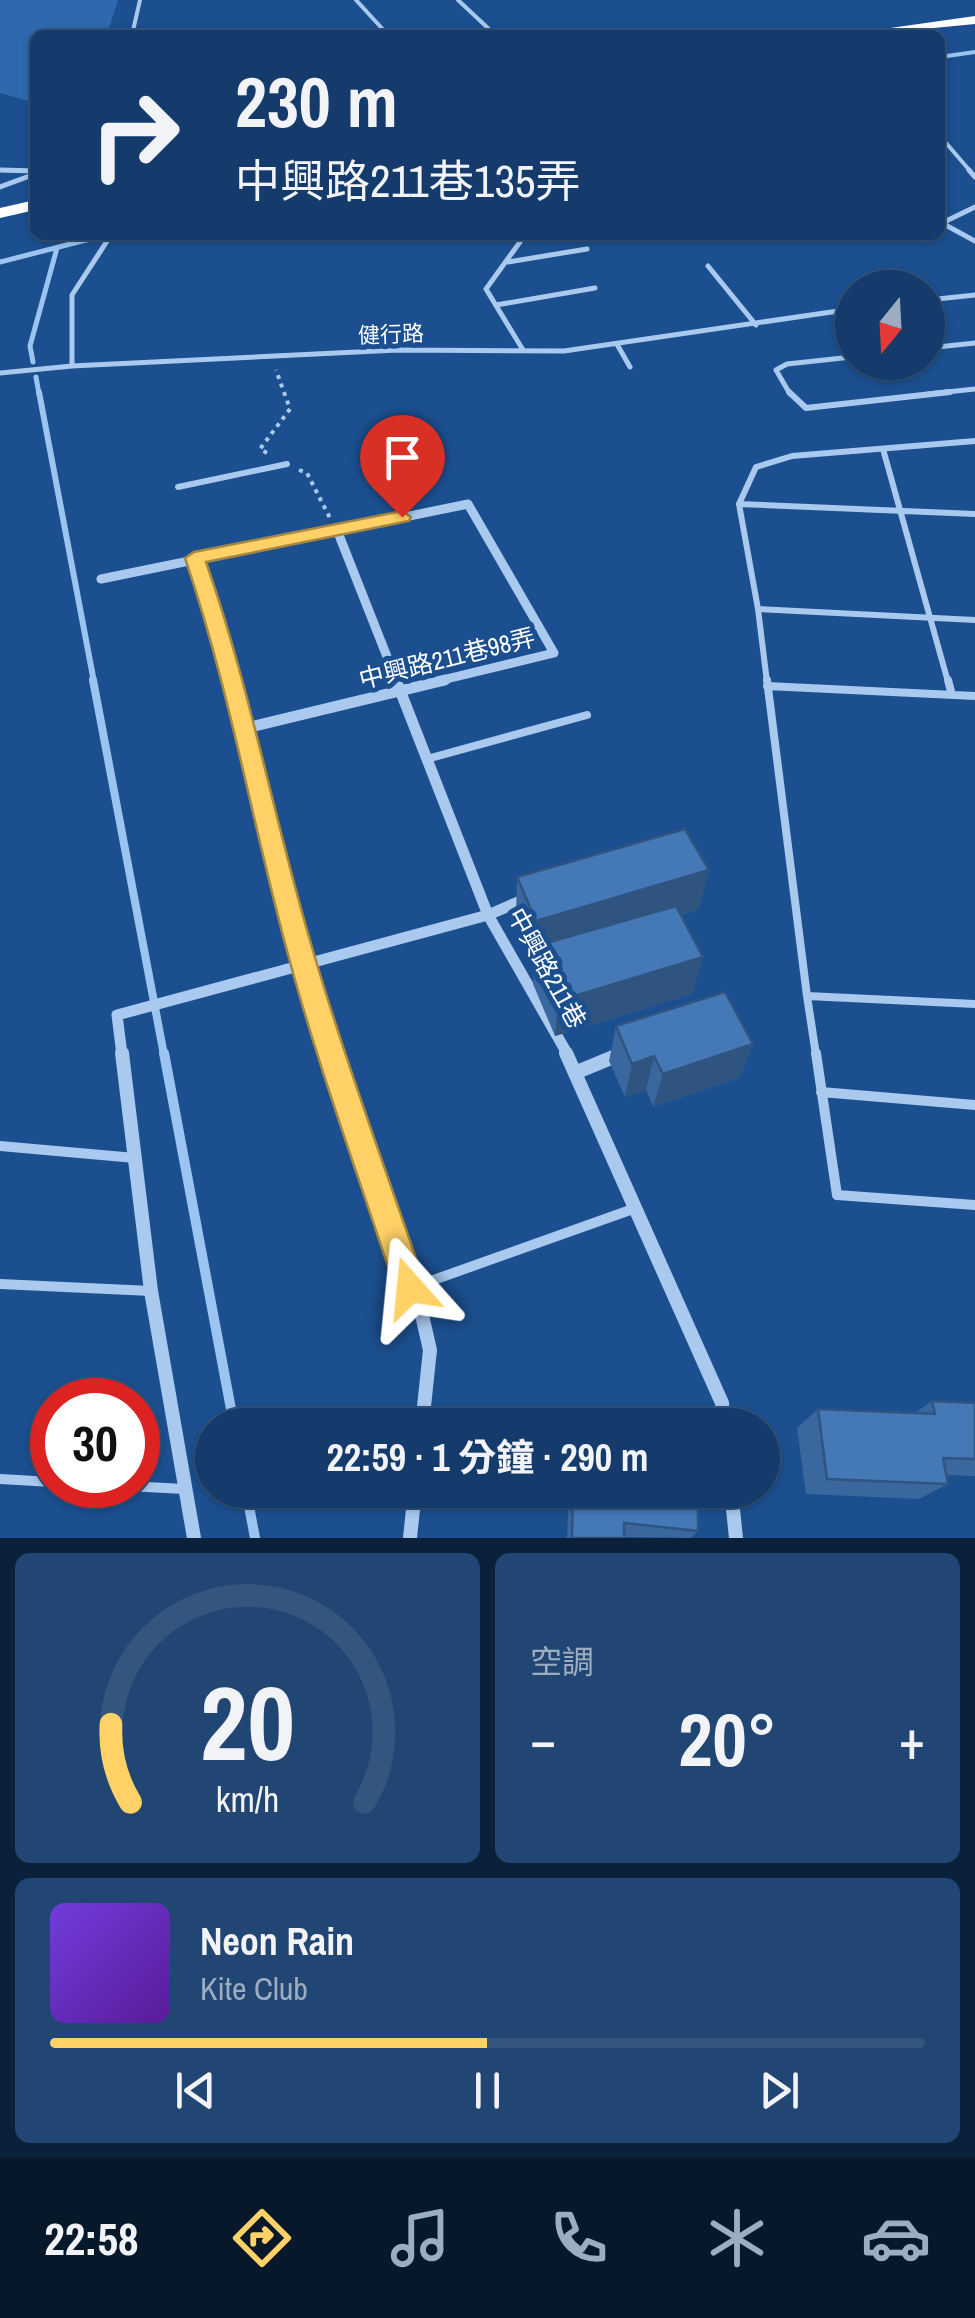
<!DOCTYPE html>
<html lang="zh-TW">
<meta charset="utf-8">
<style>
body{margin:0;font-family:"Archivo Narrow","Noto Sans TC",sans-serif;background:#214673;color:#f1f3f6;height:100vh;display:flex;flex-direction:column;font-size:38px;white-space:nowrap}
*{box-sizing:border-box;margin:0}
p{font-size:32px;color:#9dadc1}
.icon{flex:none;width:55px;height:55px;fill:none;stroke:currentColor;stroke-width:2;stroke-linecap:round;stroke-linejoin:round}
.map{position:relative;height:1538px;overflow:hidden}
.drawer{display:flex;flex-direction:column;gap:15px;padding:15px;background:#0b203b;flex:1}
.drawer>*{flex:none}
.banner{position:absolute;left:30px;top:30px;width:915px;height:210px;border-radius:15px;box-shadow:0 2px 8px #0004,0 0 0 2px #33557e;background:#143b6b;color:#f1f3f6;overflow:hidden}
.needle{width:65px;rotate:198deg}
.buttons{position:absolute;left:835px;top:270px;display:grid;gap:20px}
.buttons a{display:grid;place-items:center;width:110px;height:110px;border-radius:50%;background:#143b6b;box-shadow:0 2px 8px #0004,0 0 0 2px #33557e;font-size:50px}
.speed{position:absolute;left:30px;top:1378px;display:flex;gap:20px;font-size:50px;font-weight:700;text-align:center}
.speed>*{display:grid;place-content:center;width:130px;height:130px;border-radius:50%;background:#143b6b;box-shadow:0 2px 8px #0004,0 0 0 2px #33557e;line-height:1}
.speed .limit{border:15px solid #d22;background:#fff;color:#111}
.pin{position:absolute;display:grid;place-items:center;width:85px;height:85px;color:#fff;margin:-102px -42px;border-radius:50% 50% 50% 0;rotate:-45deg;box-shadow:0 0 10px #0007}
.pin .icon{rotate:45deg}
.me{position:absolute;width:110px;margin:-55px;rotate:342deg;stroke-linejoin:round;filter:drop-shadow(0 0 8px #0008)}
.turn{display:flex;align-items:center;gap:35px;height:210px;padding:0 40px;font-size:45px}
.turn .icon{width:130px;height:130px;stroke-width:2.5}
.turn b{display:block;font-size:70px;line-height:85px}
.big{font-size:75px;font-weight:700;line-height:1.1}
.drawer .widget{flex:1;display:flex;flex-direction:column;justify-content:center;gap:15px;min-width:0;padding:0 35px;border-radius:15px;background:#214673}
.drawer .dial{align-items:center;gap:0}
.dial svg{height:260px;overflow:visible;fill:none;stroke:#33557e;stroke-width:7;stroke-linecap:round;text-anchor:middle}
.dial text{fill:#f1f3f6;stroke:none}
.song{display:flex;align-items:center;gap:30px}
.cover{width:120px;height:120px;border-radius:15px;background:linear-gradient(135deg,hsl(260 70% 55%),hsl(270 70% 35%))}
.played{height:10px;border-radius:5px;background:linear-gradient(90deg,#ffd166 50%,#33557e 50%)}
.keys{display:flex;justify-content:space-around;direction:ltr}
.heat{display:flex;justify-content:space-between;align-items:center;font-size:55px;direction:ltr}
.drawer .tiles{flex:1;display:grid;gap:15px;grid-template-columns:1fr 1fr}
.widget:last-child{grid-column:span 2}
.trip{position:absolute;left:195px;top:1408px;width:585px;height:100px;border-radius:50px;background:#143b6b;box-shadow:0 2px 8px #0004,0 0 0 2px #33557e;font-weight:700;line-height:100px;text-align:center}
.dock{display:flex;height:160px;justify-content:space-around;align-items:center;background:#08182b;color:#9dadc1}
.dock .icon{width:70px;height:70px}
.dock .on{color:#ffd166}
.dock b{font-size:45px;color:#f1f3f6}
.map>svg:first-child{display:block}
.green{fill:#2e69ad}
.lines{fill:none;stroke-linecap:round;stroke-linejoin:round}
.stream-far4{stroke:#9cc4f0;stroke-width:4}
.stream-far3{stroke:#9cc4f0;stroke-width:5}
.stream-far2{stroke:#9cc4f0;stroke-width:6}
.stream-far1{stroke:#9cc4f0;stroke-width:8}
.stream{stroke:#9cc4f0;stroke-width:10}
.path{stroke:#a9c9ee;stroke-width:4;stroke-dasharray:4 5;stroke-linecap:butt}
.lane-far4{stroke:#a9c9ee;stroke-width:4}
.lane-far3{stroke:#a9c9ee;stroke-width:5}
.lane-far2{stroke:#a9c9ee;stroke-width:6}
.lane-far1{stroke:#a9c9ee;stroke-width:8}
.lane{stroke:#a9c9ee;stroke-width:10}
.street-far2{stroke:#a9c9ee;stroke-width:9}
.street-far1{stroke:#a9c9ee;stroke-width:11}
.street{stroke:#a9c9ee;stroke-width:14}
.highway{fill:#fff;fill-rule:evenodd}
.wall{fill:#3a679d}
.shaded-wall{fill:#305480}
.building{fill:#4478b7;stroke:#305480;stroke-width:2.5}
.route{fill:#ffd166;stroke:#a68842;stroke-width:2.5}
.labels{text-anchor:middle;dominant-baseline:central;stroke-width:10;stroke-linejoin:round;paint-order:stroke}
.far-street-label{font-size:22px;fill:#fff;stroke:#1b4f8f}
.street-label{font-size:25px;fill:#fff;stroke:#1b4f8f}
</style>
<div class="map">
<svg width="975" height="1538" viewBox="0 0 975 1538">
<rect width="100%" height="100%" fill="#1b4f8f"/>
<path class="green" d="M0 0H118L107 35H35V103L0 93Z"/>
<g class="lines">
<path class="stream-far4" d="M940 57 975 52"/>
<path class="stream-far3" d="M0 262 98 237
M33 362 30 346 57 248
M36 377 39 394"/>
<path class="stream-far2" d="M39 392 94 682"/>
<path class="stream-far1" d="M93 680 164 1055"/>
<path class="stream" d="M164 1053 234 1425
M246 1490 255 1538"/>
<path class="path" d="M267 453 260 449 290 409 276 370
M299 470 307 473 330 518"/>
<path class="lane-far4" d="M356 0 388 35
M458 0 490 30 477 35
M132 35 140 0
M184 35 213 31
M940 136 971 172
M0 170 35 171"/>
<path class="lane-far3" d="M0 170 35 171
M969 170 975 177
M0 187 35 174
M940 222 975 241
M942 223 975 207
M111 235 72 295V366L398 350 564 351 852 309
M508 262 587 249
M708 266 756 325
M928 300 975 295
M496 305 595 288
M618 346 630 367
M928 348 975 343
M523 350 486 289 525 235
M0 373 72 366
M790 394 776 370 787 364 852 357
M928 394 975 389"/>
<path class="lane-far2" d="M789 392 806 408 950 392
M883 449 948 682
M178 487 287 464
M739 504 756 467 792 456 975 441
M975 514 739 504 758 609 975 620
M758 609 767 682"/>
<path class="lane-far1" d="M767 680 807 996 975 1004
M948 680 952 695
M767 686 975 696
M427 759 587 715
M807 996 816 1055"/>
<path class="lane" d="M816 1053 837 1195 975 1205
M821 1092 975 1105
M0 1146 135 1158
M0 1284 151 1291
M411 1288 633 1209
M0 1479 52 1482
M109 1485 184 1489"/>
<path class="street-far2" d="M337 530 397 682
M194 558 234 682
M101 579 468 504 554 653 434 682"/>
<path class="street-far1" d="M233 680 304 965 335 1055
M396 680 488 915 568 1055
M242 729 445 680
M122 1055 117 1015 488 915 525 899
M617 1055 623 1053"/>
<path class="street" d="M122 1053 151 1291 194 1538
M334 1053 421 1311 430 1350 422 1425
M566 1053 722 1403 724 1425
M577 1072 623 1053
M731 1490 736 1538
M410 1538 415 1490"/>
<path class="highway" d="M975 16V24L862 35 869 31Z
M35 200V210L0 218V208Z"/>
</g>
<path class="wall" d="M517 877 699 909 681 915 693 994 555 1036 533 984 535 959 516 916Z
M616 1026 753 1044 739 1078 653 1107 646 1090 625 1097 609 1061Z
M932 1401 975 1403V1476L947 1475 948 1484 919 1499 806 1494 797 1428 818 1409 915 1413Z
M569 1490H698V1531L691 1538 624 1537V1538H567Z"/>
<path class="shaded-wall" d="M709 870 699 909 540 957 536 946 534 959 536 921Z
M703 957 693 994 555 1036 558 1001Z
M753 1044 739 1078 653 1107 663 1074Z
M654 1056 646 1090 625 1097 632 1064Z"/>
<path class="building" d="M685 829 709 870 536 921 517 877Z
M676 906 703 957 558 1001 536 946Z
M725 992 753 1044 663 1074 654 1056 632 1064 616 1026Z
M932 1401 975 1403V1459L943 1458 948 1484 827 1479 818 1409 935 1414Z
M573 1490H698V1531L624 1523V1538H572Z"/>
<path class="route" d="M402 511 411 517 409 521 206 562C252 693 276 831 317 964 349 1073 390 1180 426 1288L422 1299 410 1304 399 1299 395 1288C360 1180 320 1072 290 962 253 828 230 690 185 558L194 552Z"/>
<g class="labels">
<g class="far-street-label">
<text transform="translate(391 334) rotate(-2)">健行路</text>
</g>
<g class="street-label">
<text transform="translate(447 658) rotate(-14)">中興路211巷98弄</text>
<text transform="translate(547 968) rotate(61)">中興路211巷</text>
</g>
</g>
</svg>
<div class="buttons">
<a><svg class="needle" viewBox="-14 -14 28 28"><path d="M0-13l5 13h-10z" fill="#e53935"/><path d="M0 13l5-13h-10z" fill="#9dadc1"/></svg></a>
</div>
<div class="speed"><div class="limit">30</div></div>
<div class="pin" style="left:402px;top:517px;background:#d93025"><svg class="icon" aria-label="arrive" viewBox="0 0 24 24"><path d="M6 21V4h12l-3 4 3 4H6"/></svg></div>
<svg class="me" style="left:410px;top:1288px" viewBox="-20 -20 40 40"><path d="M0-17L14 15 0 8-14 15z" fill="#ffd166" stroke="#fff" stroke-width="4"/></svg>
<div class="trip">22:59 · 1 分鐘 · 290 m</div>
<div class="banner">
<div class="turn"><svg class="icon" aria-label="right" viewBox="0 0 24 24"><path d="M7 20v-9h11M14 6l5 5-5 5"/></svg><div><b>230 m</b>中興路211巷135弄</div></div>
</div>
</div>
<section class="drawer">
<div class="tiles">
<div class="widget dial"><svg viewBox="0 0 100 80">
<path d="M14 69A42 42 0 1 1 86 69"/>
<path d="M14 69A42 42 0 0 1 8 45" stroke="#ffd166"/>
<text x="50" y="56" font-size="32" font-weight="700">20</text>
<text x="50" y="72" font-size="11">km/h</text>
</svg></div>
<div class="widget"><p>空調</p>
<div class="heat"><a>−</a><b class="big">20°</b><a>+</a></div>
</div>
<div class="widget">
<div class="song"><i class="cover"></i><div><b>Neon Rain</b><p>Kite Club</p></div></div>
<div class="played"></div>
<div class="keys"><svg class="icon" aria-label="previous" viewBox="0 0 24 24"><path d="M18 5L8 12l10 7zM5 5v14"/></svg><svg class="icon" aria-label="pause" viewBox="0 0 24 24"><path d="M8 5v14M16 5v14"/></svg><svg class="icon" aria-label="next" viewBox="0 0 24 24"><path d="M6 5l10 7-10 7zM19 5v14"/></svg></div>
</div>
</div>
</section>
<nav class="dock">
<b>22:58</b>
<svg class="icon on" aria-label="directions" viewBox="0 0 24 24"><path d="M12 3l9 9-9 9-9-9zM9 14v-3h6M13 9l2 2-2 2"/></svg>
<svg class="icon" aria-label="music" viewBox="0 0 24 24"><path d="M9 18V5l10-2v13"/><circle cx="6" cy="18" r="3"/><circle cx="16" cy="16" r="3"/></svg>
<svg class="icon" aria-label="phone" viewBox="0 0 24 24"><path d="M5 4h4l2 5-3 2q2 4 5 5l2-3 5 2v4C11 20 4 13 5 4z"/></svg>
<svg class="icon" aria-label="climate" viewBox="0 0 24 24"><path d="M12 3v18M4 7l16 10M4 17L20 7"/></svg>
<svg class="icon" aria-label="car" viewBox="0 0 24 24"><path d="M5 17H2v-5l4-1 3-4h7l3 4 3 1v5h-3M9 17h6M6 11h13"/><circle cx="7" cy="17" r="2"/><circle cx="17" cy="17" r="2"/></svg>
</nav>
